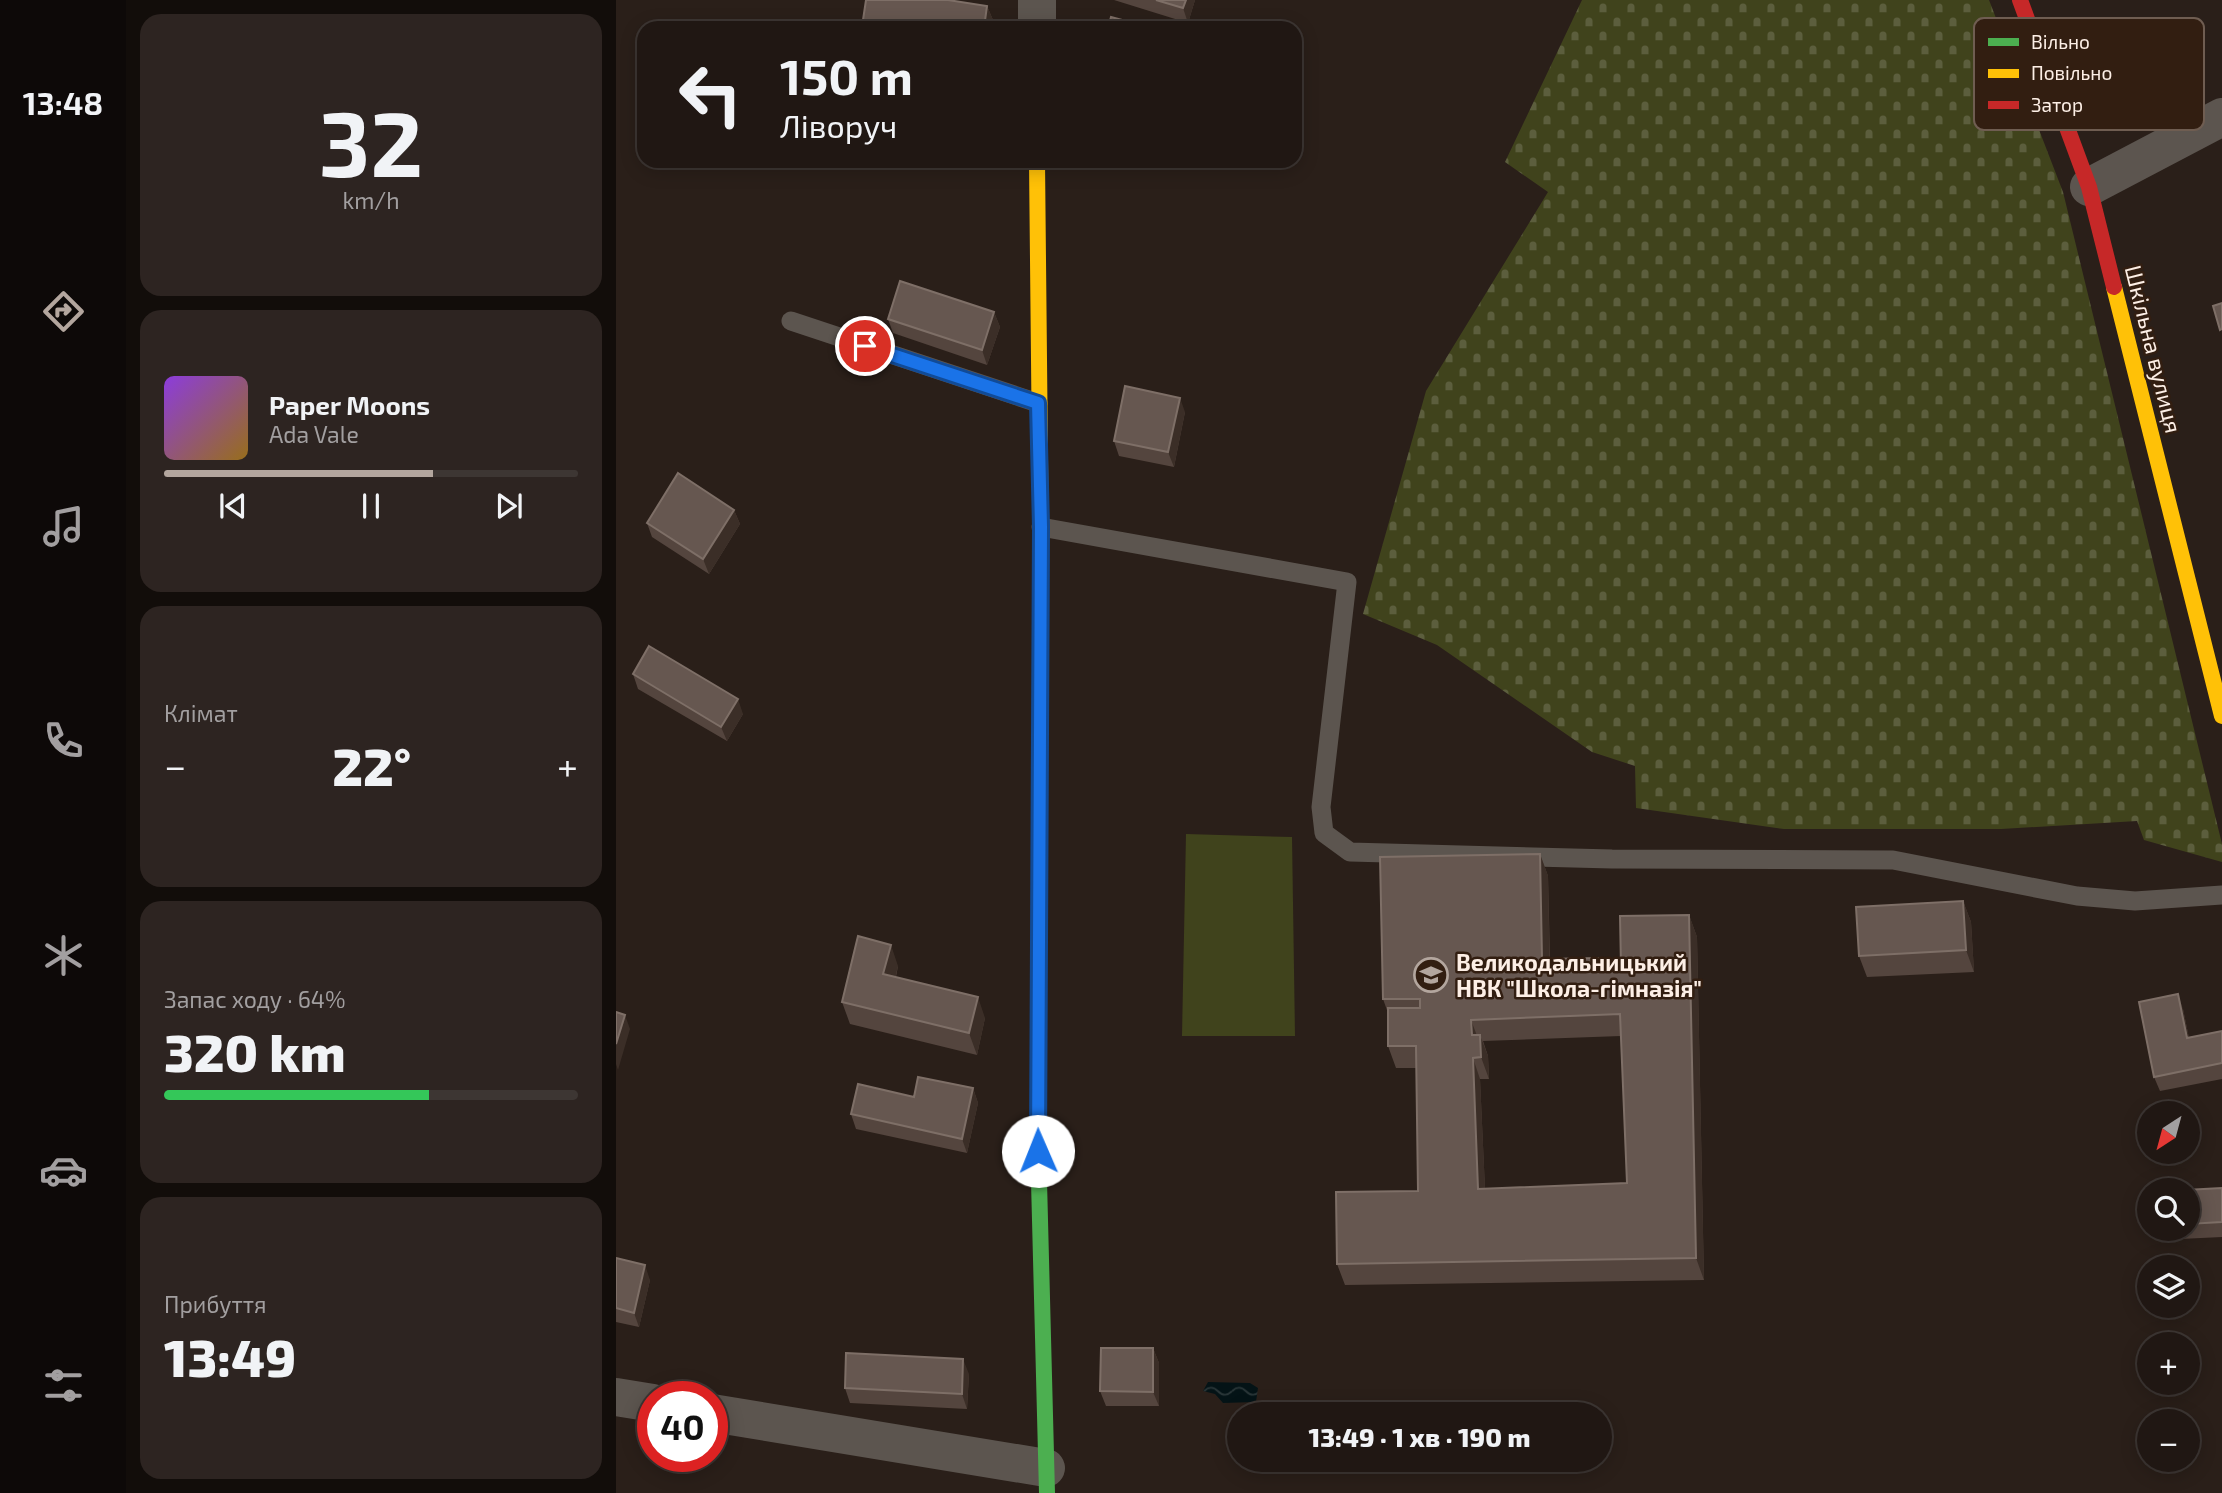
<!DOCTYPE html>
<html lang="uk">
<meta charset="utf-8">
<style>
body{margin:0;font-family:"Exo 2",sans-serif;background:#2d2421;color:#f1f3f6;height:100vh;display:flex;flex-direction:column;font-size:26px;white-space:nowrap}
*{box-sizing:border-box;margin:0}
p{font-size:23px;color:#a29fa0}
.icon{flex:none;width:38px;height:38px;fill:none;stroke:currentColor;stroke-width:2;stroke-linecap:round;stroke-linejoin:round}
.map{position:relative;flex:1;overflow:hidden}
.panel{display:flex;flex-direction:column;gap:14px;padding:14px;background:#120d0a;width:490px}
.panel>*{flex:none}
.guide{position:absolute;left:21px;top:21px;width:665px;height:147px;border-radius:21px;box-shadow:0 4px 18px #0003,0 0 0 2px #3d3633;background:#201713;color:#f1f3f6;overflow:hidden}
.needle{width:46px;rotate:216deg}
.controls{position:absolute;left:1521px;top:1101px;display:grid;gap:14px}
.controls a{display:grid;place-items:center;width:63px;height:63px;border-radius:50%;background:#201713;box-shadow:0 4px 18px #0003,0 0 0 2px #3d3633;font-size:35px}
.speed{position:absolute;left:21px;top:1381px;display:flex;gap:14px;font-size:35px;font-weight:700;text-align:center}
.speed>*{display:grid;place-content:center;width:91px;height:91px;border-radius:50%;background:#201713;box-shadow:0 4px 18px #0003,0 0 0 2px #3d3633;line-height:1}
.speed .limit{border:10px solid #d22;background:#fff;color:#111}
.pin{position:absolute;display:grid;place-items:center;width:60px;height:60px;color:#fff;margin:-30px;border:4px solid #fff;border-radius:50%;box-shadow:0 2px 7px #0007}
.me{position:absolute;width:77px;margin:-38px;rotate:359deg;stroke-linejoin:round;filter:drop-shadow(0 0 5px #0008)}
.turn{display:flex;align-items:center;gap:24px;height:147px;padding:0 28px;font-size:32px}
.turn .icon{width:91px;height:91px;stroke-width:2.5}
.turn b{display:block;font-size:49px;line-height:60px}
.big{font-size:52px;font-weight:800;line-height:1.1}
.panel .tile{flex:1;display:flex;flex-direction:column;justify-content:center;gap:10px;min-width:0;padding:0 24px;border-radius:21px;background:#2d2421}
.panel .dial{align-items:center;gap:0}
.dial b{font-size:91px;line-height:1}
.song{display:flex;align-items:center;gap:21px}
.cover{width:84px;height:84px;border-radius:10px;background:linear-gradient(135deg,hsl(270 70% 55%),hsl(40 70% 35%))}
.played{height:7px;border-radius:4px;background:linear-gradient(90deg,#b3a69e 65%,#3d3633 65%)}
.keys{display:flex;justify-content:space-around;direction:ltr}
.heat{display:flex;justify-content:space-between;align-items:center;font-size:38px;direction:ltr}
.charge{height:10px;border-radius:5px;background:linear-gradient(90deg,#34c759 64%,#3d3633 0)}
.trip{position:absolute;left:611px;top:1402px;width:385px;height:70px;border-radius:35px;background:#201713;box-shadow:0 4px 18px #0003,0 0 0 2px #3d3633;font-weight:800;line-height:70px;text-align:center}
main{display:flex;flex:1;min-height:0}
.dock{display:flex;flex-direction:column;width:126px;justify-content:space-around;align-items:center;background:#0d0908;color:#a29fa0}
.dock .icon{width:49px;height:49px}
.dock .on{color:#b3a69e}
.dock b{font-size:32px;color:#f1f3f6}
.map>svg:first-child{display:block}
.cemetery{fill:url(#cemetery-stones)}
.garden{fill:#40431c}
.water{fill:url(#water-waves)}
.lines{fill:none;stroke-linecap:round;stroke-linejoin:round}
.lane{stroke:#5c554f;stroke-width:19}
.street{stroke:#5c554f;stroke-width:38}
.fast{stroke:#4caf50;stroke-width:16}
.slow{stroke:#ffc107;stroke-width:16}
.jam{stroke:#c62828;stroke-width:16}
.wall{fill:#54453e;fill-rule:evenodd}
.shaded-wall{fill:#3b2e27}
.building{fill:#665750;stroke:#7e6f67;stroke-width:2;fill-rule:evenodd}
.route-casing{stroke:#114b97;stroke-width:18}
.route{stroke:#1a73e8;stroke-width:12}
.labels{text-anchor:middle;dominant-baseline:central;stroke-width:5;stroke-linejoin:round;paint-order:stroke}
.street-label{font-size:23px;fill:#fdefe6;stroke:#321e11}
.poi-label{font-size:23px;font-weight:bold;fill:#fdefe6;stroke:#321e11;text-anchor:start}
.key{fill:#321e11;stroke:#6f5d51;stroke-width:2}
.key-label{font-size:19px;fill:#fdefe6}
</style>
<main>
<nav class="dock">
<b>13:48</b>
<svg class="icon on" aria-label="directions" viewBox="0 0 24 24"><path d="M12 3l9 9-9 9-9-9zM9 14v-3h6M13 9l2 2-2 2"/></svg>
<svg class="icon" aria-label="music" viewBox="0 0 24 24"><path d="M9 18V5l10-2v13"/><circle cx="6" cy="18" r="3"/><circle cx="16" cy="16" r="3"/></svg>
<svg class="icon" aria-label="phone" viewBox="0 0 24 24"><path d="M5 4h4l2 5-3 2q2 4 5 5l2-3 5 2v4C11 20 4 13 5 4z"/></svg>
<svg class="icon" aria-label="climate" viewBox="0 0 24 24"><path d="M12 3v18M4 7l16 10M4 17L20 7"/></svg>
<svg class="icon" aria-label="car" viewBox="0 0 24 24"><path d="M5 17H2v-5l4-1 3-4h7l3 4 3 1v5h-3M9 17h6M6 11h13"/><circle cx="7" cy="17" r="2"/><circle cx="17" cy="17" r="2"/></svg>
<svg class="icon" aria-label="filters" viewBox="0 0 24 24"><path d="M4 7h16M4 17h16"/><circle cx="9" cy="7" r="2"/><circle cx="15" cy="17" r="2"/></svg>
</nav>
<section class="panel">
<div class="tile dial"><b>32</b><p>km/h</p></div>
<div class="tile">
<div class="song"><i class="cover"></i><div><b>Paper Moons</b><p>Ada Vale</p></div></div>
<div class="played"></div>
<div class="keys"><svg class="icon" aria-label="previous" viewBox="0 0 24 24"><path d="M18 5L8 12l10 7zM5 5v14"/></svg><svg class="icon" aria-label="pause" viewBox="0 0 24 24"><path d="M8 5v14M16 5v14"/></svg><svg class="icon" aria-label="next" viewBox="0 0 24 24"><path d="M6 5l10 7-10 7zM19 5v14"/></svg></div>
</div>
<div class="tile"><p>Клімат</p>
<div class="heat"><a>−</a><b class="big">22°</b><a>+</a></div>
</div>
<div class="tile"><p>Запас ходу · 64%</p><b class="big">320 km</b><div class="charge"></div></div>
<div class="tile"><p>Прибуття</p><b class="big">13:49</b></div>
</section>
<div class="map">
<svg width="1606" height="1493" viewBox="0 0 1606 1493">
<defs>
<pattern id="cemetery-stones" width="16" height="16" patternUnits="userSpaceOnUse" patternTransform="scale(1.75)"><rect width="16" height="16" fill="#40431c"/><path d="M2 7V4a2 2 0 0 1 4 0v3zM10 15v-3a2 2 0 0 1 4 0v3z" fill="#5c5e3d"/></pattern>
<pattern id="water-waves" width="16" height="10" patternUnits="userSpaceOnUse" patternTransform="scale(1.75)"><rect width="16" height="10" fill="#041316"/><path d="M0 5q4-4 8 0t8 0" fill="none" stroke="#2a3638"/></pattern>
</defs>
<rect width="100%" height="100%" fill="#2a1f19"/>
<path class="cemetery" d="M966 0H1373L1447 192 1606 844V862L1528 840 1521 821 1385 829H1168L1020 808 1019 766 976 752 821 645 747 614 810 391 932 192 889 162Z"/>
<path class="garden" d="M570 834 676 837 679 1036H566Z"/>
<path class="water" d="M592 1382 634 1383 642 1388 640 1402 607 1403 599 1394 587 1391Z"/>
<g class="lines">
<path class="lane" d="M175 321 422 403
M425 527 731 582 705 807 708 833 734 852 996 859 1277 860 1461 896 1519 901 1606 895"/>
<path class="street" d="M421 0V28
M1473 187 1606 117
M0 1397 37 1403
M96 1413 430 1468"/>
<path class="fast" d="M422 1142 431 1493"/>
<path class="slow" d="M421 161 425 557
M1498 287 1606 716"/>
<path class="jam" d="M1404 0 1473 187 1498 287
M422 1142 425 557"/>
</g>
<path class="wall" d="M498 0H579L572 23Z
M371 6 377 20 376 28H250L247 20Z
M378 312 384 327 371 365 277 333 272 319Z
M569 412 558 467 503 456 498 441Z
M118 510 124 524 93 574 36 537 31 523Z
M17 674 127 714 111 741 22 689Z
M924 854 932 876 934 959 986 967H1005L1073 915 1081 937 1088 1280 729 1285 721 1264 802 1191 800 1068H780L772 1046V1013L767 999ZM1005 1036 1011 1183 869 1189 864 1079H873L872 1056 867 1041Z
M1347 901 1355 922 1358 972 1251 977 1243 956Z
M282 966 280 977 369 1018 361 1055 234 1024 226 1002Z
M1567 1009 1573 1038 1606 1031V1079L1544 1091 1538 1077Z
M357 1088 362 1103 351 1153 240 1129 235 1114Z
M1606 1188V1237L1543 1240 1539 1228H1572V1190Z
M0 1258 34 1280 23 1327 0 1322Z
M537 1348 543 1363V1406H490L484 1391Z
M353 1374 351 1409 234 1403 229 1388Z"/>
<path class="shaded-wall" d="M570 0H579L572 23 567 8Z
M371 6 377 20 376 28H368Z
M378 312 384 327 371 365 366 350Z
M564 398 569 412 558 467 552 452Z
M118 510 124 524 93 574 87 559Z
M122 699 127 714 111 741 105 727Z
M924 854 932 876 934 981 926 959Z
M1347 901 1355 922 1358 972 1350 950Z
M1073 915 1081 937 1088 1280 1080 1258Z
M275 945 282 966 275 995 267 974Z
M1562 994 1567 1009 1576 1053 1571 1038Z
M362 997 369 1018 361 1055 353 1033Z
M9 1015 14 1029 2 1070 0 1064V1044Z
M855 1020 863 1041 856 1035Z
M864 1035 872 1056 873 1079 865 1057Z
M857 1058 864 1079 870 1211 862 1189Z
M357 1088 362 1103 351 1153 346 1139Z
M29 1265 34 1280 23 1327 18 1313Z
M537 1348 543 1363V1406L537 1392Z
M347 1359 353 1374 351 1409 346 1394Z"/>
<path class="building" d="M250 0H332L371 6 368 28H302L247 20Z
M540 0H570L567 8Z
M495 17 536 28H492Z
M284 281 378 312 366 350 272 319Z
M1606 303V329L1604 330 1597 306Z
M509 386 564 398 552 452 498 441Z
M62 473 118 510 87 559 31 523Z
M33 646 122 699 105 727 17 674Z
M924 854 926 959 983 958V967H1005L1004 916 1073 915 1080 1258 721 1264 720 1192 802 1191 800 1046H772V1008H804V999H767L764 857ZM1004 1014 1011 1183 862 1189 857 1058 865 1057 864 1035H856L855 1020Z
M1347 901 1350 950 1243 956 1240 907Z
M242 936 275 945 267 974 362 997 353 1033 226 1002Z
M1562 994 1571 1038 1606 1031V1063L1538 1077 1523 1002Z
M0 1012 9 1015 0 1044Z
M302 1077 357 1088 346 1139 235 1114 242 1084 298 1097Z
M1606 1188V1222L1572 1224V1190H1569Z
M0 1258 29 1265 18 1313 0 1308Z
M485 1348H537V1392L484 1391Z
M230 1353 347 1359 346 1394 229 1388Z"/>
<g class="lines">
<g class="route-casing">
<path id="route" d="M249 346 422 403 425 527 422 1151"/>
</g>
<use href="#route" class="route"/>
</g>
<defs>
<g id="school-ring" transform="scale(1.75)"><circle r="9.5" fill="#321e11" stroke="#b3a69e" stroke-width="1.5"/><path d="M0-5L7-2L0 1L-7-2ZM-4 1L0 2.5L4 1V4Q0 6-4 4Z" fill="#b3a69e"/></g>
</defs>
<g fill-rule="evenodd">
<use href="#school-ring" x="815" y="975"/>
</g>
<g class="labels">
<g class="street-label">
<text transform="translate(1538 349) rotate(76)">Шкільна вулиця</text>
</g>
<g class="poi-label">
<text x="840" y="962">Великодальницький<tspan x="840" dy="26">НВК "Школа-гімназія"</tspan></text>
</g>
</g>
<rect x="1358" y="18" width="230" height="112" rx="10" class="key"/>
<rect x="1372" y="38" width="31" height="8" fill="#4caf50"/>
<rect x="1372" y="69" width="31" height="9" fill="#ffc107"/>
<rect x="1372" y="101" width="31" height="8" fill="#c62828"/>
<g class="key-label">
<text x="1415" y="49">Вільно</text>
<text x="1415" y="80">Повільно</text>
<text x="1415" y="112">Затор</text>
</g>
</svg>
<div class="controls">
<a><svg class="needle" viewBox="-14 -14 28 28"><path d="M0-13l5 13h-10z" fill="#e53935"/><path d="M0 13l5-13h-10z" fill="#a29fa0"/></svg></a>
<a><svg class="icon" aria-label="search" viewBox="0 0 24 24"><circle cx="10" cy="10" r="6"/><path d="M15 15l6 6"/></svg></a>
<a><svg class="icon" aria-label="layers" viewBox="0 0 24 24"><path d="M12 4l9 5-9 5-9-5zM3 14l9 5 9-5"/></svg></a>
<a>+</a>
<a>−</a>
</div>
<div class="speed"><div class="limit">40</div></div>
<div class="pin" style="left:249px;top:346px;background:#d93025"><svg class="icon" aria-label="arrive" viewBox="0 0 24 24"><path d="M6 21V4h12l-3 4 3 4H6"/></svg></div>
<svg class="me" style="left:422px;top:1151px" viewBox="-20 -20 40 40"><circle r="19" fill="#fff"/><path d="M0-13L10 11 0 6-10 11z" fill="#1a73e8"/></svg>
<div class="trip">13:49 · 1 хв · 190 m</div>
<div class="guide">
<div class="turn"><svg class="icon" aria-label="left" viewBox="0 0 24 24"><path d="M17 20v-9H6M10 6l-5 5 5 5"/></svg><div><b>150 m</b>Ліворуч</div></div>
</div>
</div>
</main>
